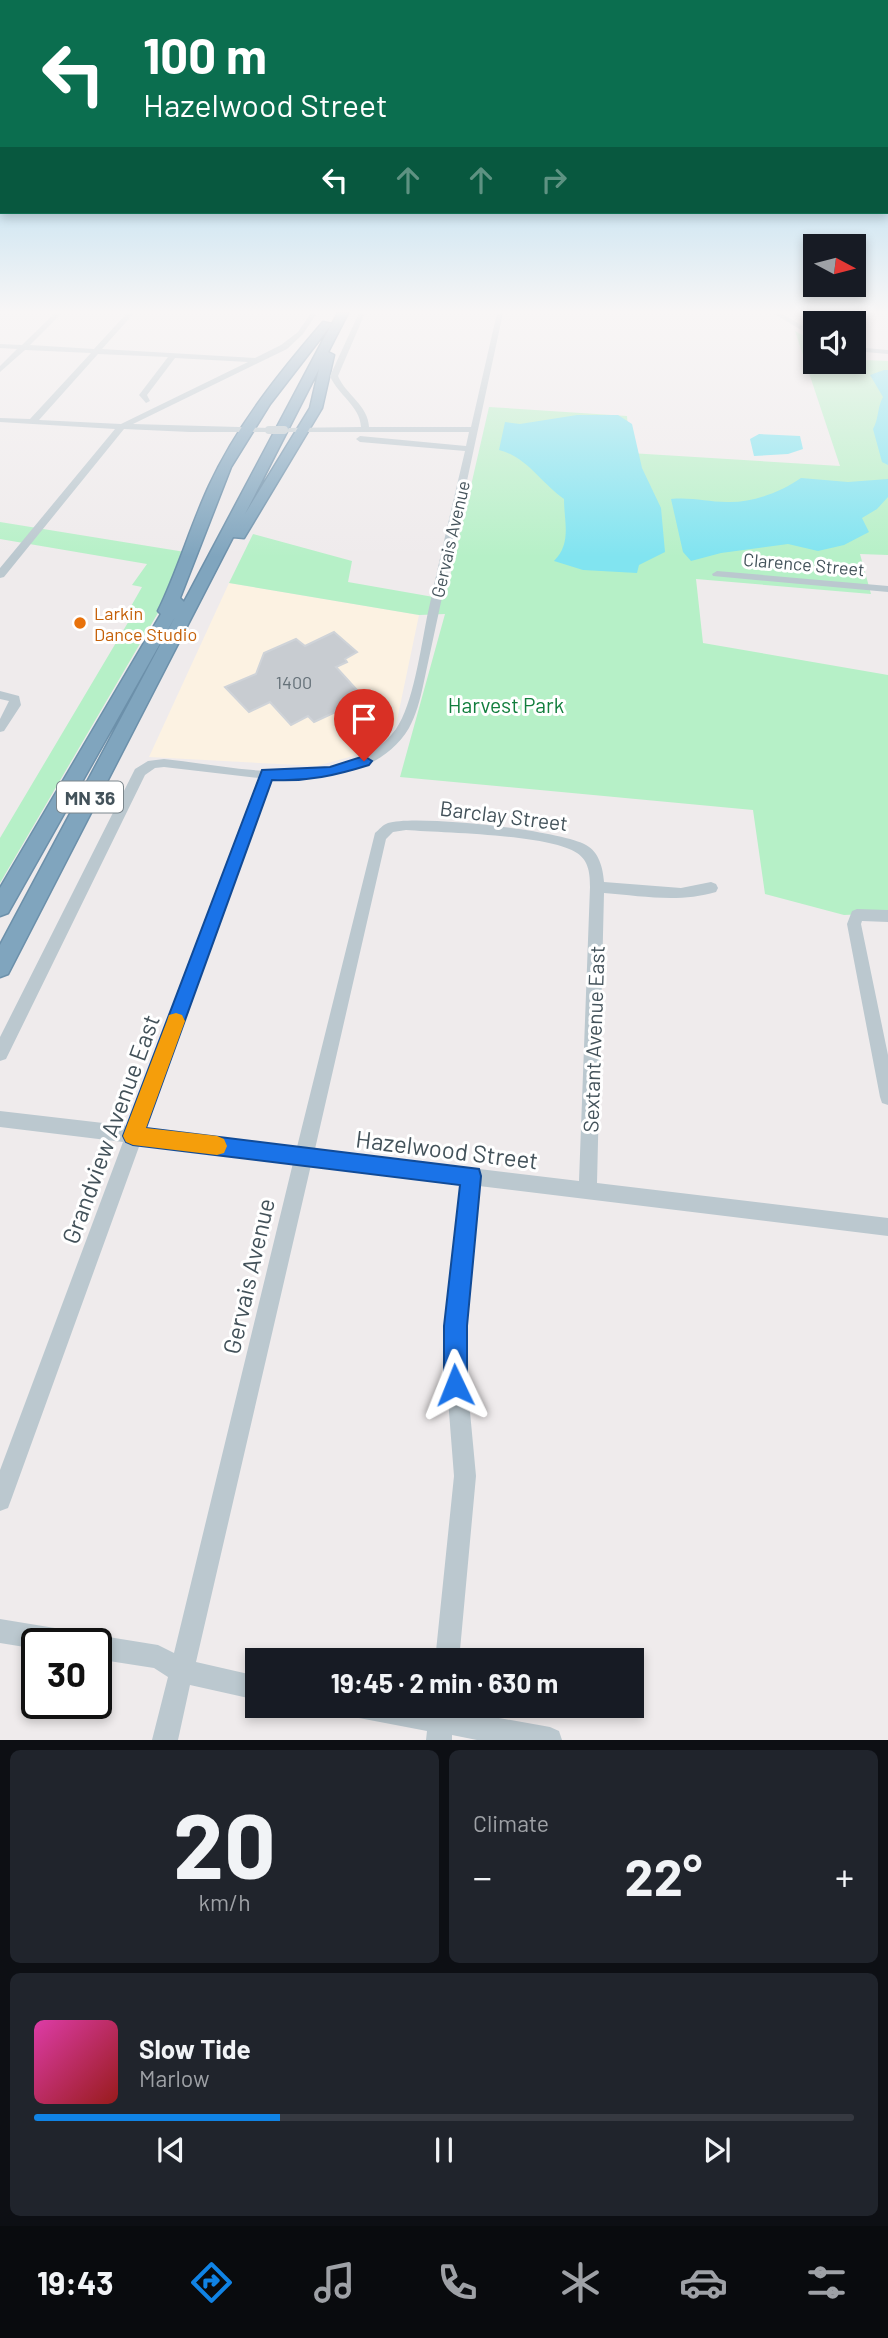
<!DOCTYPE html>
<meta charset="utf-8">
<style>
body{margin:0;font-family:Barlow,sans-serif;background:#20242c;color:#f1f3f6;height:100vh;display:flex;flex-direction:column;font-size:26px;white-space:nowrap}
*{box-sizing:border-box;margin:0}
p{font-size:23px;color:#9ea1a6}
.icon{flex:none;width:38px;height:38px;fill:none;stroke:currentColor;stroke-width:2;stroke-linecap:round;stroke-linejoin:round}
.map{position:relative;height:1740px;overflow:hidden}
.details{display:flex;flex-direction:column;gap:10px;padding:10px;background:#0d0f14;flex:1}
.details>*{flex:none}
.hud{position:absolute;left:0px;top:0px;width:889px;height:214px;box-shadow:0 4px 10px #0003;background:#0b6e4f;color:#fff;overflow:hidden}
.needle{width:46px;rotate:97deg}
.controls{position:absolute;left:803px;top:234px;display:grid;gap:14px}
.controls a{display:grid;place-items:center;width:63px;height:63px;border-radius:0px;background:#171b24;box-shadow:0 4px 10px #0003;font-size:35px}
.speed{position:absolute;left:21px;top:1628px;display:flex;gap:14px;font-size:35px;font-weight:700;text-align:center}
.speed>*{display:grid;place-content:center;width:91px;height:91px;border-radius:50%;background:#171b24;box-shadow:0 4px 10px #0003;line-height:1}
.speed .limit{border:4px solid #111;border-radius:10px;background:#fff;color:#111}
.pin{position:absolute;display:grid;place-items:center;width:60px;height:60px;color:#fff;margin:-72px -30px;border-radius:50% 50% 50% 0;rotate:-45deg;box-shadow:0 0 7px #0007}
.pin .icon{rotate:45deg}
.me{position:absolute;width:77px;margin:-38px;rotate:358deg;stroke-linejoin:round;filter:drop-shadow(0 0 5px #0008)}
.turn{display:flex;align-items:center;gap:24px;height:147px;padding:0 28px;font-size:32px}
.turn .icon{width:91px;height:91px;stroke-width:2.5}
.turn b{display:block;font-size:49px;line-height:60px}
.lanes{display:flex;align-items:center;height:66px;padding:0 28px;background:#0003;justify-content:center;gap:35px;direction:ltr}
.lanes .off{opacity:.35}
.big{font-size:52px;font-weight:700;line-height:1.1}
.details .widget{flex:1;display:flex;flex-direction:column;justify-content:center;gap:10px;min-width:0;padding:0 24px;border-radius:10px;background:#20242c}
.details .dial{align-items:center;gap:0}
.dial b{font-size:91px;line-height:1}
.song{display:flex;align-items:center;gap:21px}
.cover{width:84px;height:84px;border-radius:10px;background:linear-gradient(135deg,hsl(320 70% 55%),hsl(0 70% 35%))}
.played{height:7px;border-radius:4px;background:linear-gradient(90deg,#1083e5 30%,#363941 30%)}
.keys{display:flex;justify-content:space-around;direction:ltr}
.heat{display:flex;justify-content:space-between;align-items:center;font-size:38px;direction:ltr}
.details .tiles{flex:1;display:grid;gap:10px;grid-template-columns:1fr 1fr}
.widget:last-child{grid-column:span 2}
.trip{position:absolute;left:245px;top:1648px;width:399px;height:70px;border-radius:0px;background:#171b24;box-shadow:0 4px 10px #0003;font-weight:700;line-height:70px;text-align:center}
.dock{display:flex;height:112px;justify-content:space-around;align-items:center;background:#090b0e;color:#9ea1a6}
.dock .icon{width:49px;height:49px}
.dock .active{color:#1083e5}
.dock b{font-size:32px;color:#f1f3f6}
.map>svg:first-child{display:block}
.commercial{fill:#fcf2e2}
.green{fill:#b6f0c7}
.water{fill:#81e4f0}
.building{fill:#c8ccd1;stroke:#cfd3d8;stroke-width:2}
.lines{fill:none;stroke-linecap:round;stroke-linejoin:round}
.highway-casing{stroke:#6c90aa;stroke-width:3}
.minor{fill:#bbc8cf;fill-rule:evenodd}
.highway{fill:#80a5be;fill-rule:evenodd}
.minor-bridge{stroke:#bbc8cf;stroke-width:8}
.route{fill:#1a73e8;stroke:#114b97;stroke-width:2}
.slow{fill:#f59e0b}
.food-dot{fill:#e8710a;stroke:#fff;stroke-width:2.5}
.labels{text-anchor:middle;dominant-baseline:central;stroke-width:6;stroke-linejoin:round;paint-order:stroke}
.far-street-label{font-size:18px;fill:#43525a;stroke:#fff}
.far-food-label{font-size:18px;fill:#c56008;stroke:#fff;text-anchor:start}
.number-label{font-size:18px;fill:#647078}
.shield{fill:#fff;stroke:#7b868c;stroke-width:2}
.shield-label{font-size:19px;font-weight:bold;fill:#43525a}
.park-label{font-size:21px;fill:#127e3d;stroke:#fff}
.street-label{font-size:21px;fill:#43525a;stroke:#fff}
.near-street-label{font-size:24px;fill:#43525a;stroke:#fff}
</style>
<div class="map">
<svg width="888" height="1740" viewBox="0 0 888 1740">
<rect width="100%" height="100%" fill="#efebec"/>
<path class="commercial" d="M229 583 419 615 396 725 353 756 317 766 149 757Z"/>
<path class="green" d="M795 331 815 342 816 362H854V351L860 352 864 360 888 361V555L860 554 871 594 696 579 703 643 888 675V913L844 915 765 894 753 810 400 777 445 614 419 615 229 583 253 534 352 561 348 582 445 599 489 407 627 416 630 453 840 466Z
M0 522 185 552 179 577 0 883V838L136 609 130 608 142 587 132 585 147 564 0 539Z"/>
<path class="water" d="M884 370H888V465L882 462 873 429C879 418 877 408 883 397L870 375Z
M577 415H618L632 424 642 468 661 508 665 552 639 565 637 573 583 570 554 561C572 543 564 522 564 499 542 484 527 457 499 450L505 422 520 424Z
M759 434 800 436 803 449 788 454 754 456 750 439Z
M801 478 848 482 888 479V497L877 509 862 518 869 532 844 545 818 551 788 544 721 553 691 561 683 552 671 499C692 497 707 502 727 502 752 503 781 492 801 478Z"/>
<path class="building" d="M334 632 357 652 345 659 347 662 336 667 357 690 354 691 359 696 351 700 355 703 314 722 308 716 291 725 270 702 249 712 225 687 256 674 264 653 296 639 305 646Z"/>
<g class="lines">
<g class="highway-casing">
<path id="highway" d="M338 313H348L328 352 334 355 322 408 244 538 233 537 8 974 0 977V945L175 617 8 913 0 916V888L161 614 158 611C178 570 190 527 209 486 237 425 280 372 323 322L332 324ZM331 325 184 602 180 598 231 467 270 404ZM319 369 310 408 245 514Z"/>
</g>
<path class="minor" d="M55 313H62L30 345 94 349 127 313H134L102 349 255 358 281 345 298 332 311 313H317L303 334 287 349 133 424 269 428 273 430 272 432H190L124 429 4 577 0 578V568L115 429 0 422V418L30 419 91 353 25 350 0 372V366L17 349 0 348V344L22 345ZM98 354 168 357 139 395 146 403 150 401 147 395 175 358 248 362 121 424 39 420Z
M359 313H365L338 376C346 395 368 405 369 427H471L497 313H503L423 686C420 700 416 715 409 728 382 774 320 781 272 779L145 1128 297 1147 375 833C379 830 382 825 388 823 415 814 560 830 586 845 599 852 603 868 604 882L681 888 711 882 716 884 718 888 716 892C679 903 642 896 604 893L597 1183 888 1218V1236L479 1186 464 1348 476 1476 459 1661H435L454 1476 444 1348 461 1184 311 1165 196 1662 257 1676V1700L190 1685 178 1740H152L168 1677 154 1668 96 1659V1643H86L87 1638 96 1635 158 1645 174 1653 293 1163 140 1144 11 1500 8 1508 0 1511V1470L123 1142 0 1127V1111L129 1126 259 778 164 767 155 768 145 775 6 1059 0 1061V1037L135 769 148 761 164 759C220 765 282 780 338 765 360 759 382 748 396 729 413 705 421 647 427 617 439 562 452 506 465 451L360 442 356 439 360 436 466 446 469 432H281L280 430 284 428 361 427C360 406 338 395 330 376ZM406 830C443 833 549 834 577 853 589 861 590 874 590 887L579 1181 315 1149 386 839 393 832Z
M773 313H781L816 334V339Z
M854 347 888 350V354L854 351Z
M717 571 888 586V592L713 576 712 574Z
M0 691 19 696 21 705 4 731 0 732V719L9 701 0 699Z
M857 909 888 910V922L862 921 861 924 888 1055V1105L882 1103 880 1097 847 924 852 911Z
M0 1619 73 1631 81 1635 85 1643H37V1649L0 1643Z
M347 1706H454V1710L550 1727 559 1731 562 1740H477L452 1735V1740H426L427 1731 359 1718 350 1715Z"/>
<use href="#highway" class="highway"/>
<path class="minor-bridge" d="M269 430H284"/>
</g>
<linearGradient id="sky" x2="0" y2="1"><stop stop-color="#7fc7eb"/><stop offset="0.56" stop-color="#f8f6f6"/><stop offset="1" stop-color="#f8f6f6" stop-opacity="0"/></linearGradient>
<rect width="888" height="557" fill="url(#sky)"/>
<path class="route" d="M364 756 372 761 369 765C337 775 307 782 272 780L146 1128 479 1169 481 1176 467 1326V1385L464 1393 455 1396 447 1393 444 1385V1326L460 1185 133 1145 126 1142 123 1136 262 770 330 767Z"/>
<path class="slow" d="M176 1013 182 1015 185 1021 146 1128 217 1136 224 1139 227 1146 224 1153 217 1155 133 1145 126 1142 123 1136 167 1021 169 1015Z"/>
<circle class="food-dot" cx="80" cy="623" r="7"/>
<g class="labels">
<g class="far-street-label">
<text transform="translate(450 539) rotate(-77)">Gervais Avenue</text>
<text transform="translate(804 564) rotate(5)">Clarence Street</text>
</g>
<g class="far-food-label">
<text x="94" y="613">Larkin<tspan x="94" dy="21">Dance Studio</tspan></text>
</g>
<g class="number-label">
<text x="294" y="682">1400</text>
</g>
<rect class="shield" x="57" y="781.5" width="66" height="31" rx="5"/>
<g class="shield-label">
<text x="90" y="797">MN 36</text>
</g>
<g class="park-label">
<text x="506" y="704">Harvest Park</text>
</g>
<g class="street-label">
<text transform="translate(504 815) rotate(7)">Barclay Street</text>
<text transform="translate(593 1039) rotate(-88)">Sextant Avenue East</text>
</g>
<g class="near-street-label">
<text transform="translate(110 1129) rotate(-70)">Grandview Avenue East</text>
<text transform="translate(447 1149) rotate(7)">Hazelwood Street</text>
<text transform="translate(248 1276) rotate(-77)">Gervais Avenue</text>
</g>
</g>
</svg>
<div class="controls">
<a><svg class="needle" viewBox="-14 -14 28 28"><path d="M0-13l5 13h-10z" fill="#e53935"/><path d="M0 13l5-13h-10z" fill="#9ea1a6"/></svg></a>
<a><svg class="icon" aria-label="sound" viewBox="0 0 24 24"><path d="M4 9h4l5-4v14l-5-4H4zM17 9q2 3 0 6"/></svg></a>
</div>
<div class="speed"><div class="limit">30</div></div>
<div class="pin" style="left:364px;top:761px;background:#d93025"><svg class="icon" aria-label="arrive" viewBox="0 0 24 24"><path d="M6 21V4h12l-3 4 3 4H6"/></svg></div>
<svg class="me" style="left:455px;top:1385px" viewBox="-20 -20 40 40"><path d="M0-17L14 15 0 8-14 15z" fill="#1a73e8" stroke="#fff" stroke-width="4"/></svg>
<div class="trip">19:45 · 2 min · 630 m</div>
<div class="hud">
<div class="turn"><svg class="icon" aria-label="left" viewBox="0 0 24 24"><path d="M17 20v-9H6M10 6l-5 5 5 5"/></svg><div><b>100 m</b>Hazelwood Street</div></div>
<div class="lanes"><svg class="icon" aria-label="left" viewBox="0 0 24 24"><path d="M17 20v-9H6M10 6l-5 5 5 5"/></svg><svg class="icon off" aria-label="ahead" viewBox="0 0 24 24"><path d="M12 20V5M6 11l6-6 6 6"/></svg><svg class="icon off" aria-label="ahead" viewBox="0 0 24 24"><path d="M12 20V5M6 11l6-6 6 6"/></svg><svg class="icon off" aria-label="right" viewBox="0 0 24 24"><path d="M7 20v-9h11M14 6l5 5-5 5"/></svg></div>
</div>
</div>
<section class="details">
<div class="tiles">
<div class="widget dial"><b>20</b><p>km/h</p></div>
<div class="widget"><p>Climate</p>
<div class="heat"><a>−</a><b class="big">22°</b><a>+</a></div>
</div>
<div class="widget">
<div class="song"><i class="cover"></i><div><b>Slow Tide</b><p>Marlow</p></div></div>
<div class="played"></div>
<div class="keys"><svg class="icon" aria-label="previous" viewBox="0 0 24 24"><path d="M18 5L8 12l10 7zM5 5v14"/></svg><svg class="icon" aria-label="pause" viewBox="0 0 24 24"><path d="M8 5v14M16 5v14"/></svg><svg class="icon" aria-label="next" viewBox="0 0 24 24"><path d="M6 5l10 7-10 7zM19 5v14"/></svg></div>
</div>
</div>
</section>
<nav class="dock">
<b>19:43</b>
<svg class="icon active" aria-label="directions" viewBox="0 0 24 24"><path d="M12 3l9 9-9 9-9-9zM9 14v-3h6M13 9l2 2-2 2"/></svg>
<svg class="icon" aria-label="music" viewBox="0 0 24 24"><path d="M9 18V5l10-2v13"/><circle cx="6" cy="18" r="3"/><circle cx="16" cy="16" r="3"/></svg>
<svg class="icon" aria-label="phone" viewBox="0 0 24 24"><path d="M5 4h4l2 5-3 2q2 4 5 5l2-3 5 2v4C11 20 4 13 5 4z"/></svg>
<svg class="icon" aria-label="climate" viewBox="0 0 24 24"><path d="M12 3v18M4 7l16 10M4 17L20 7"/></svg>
<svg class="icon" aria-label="car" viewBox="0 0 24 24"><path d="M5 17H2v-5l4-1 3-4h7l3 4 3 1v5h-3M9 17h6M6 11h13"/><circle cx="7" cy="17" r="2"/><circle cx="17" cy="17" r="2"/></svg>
<svg class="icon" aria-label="filters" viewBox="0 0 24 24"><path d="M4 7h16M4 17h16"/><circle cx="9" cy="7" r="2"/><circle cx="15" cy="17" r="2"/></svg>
</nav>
